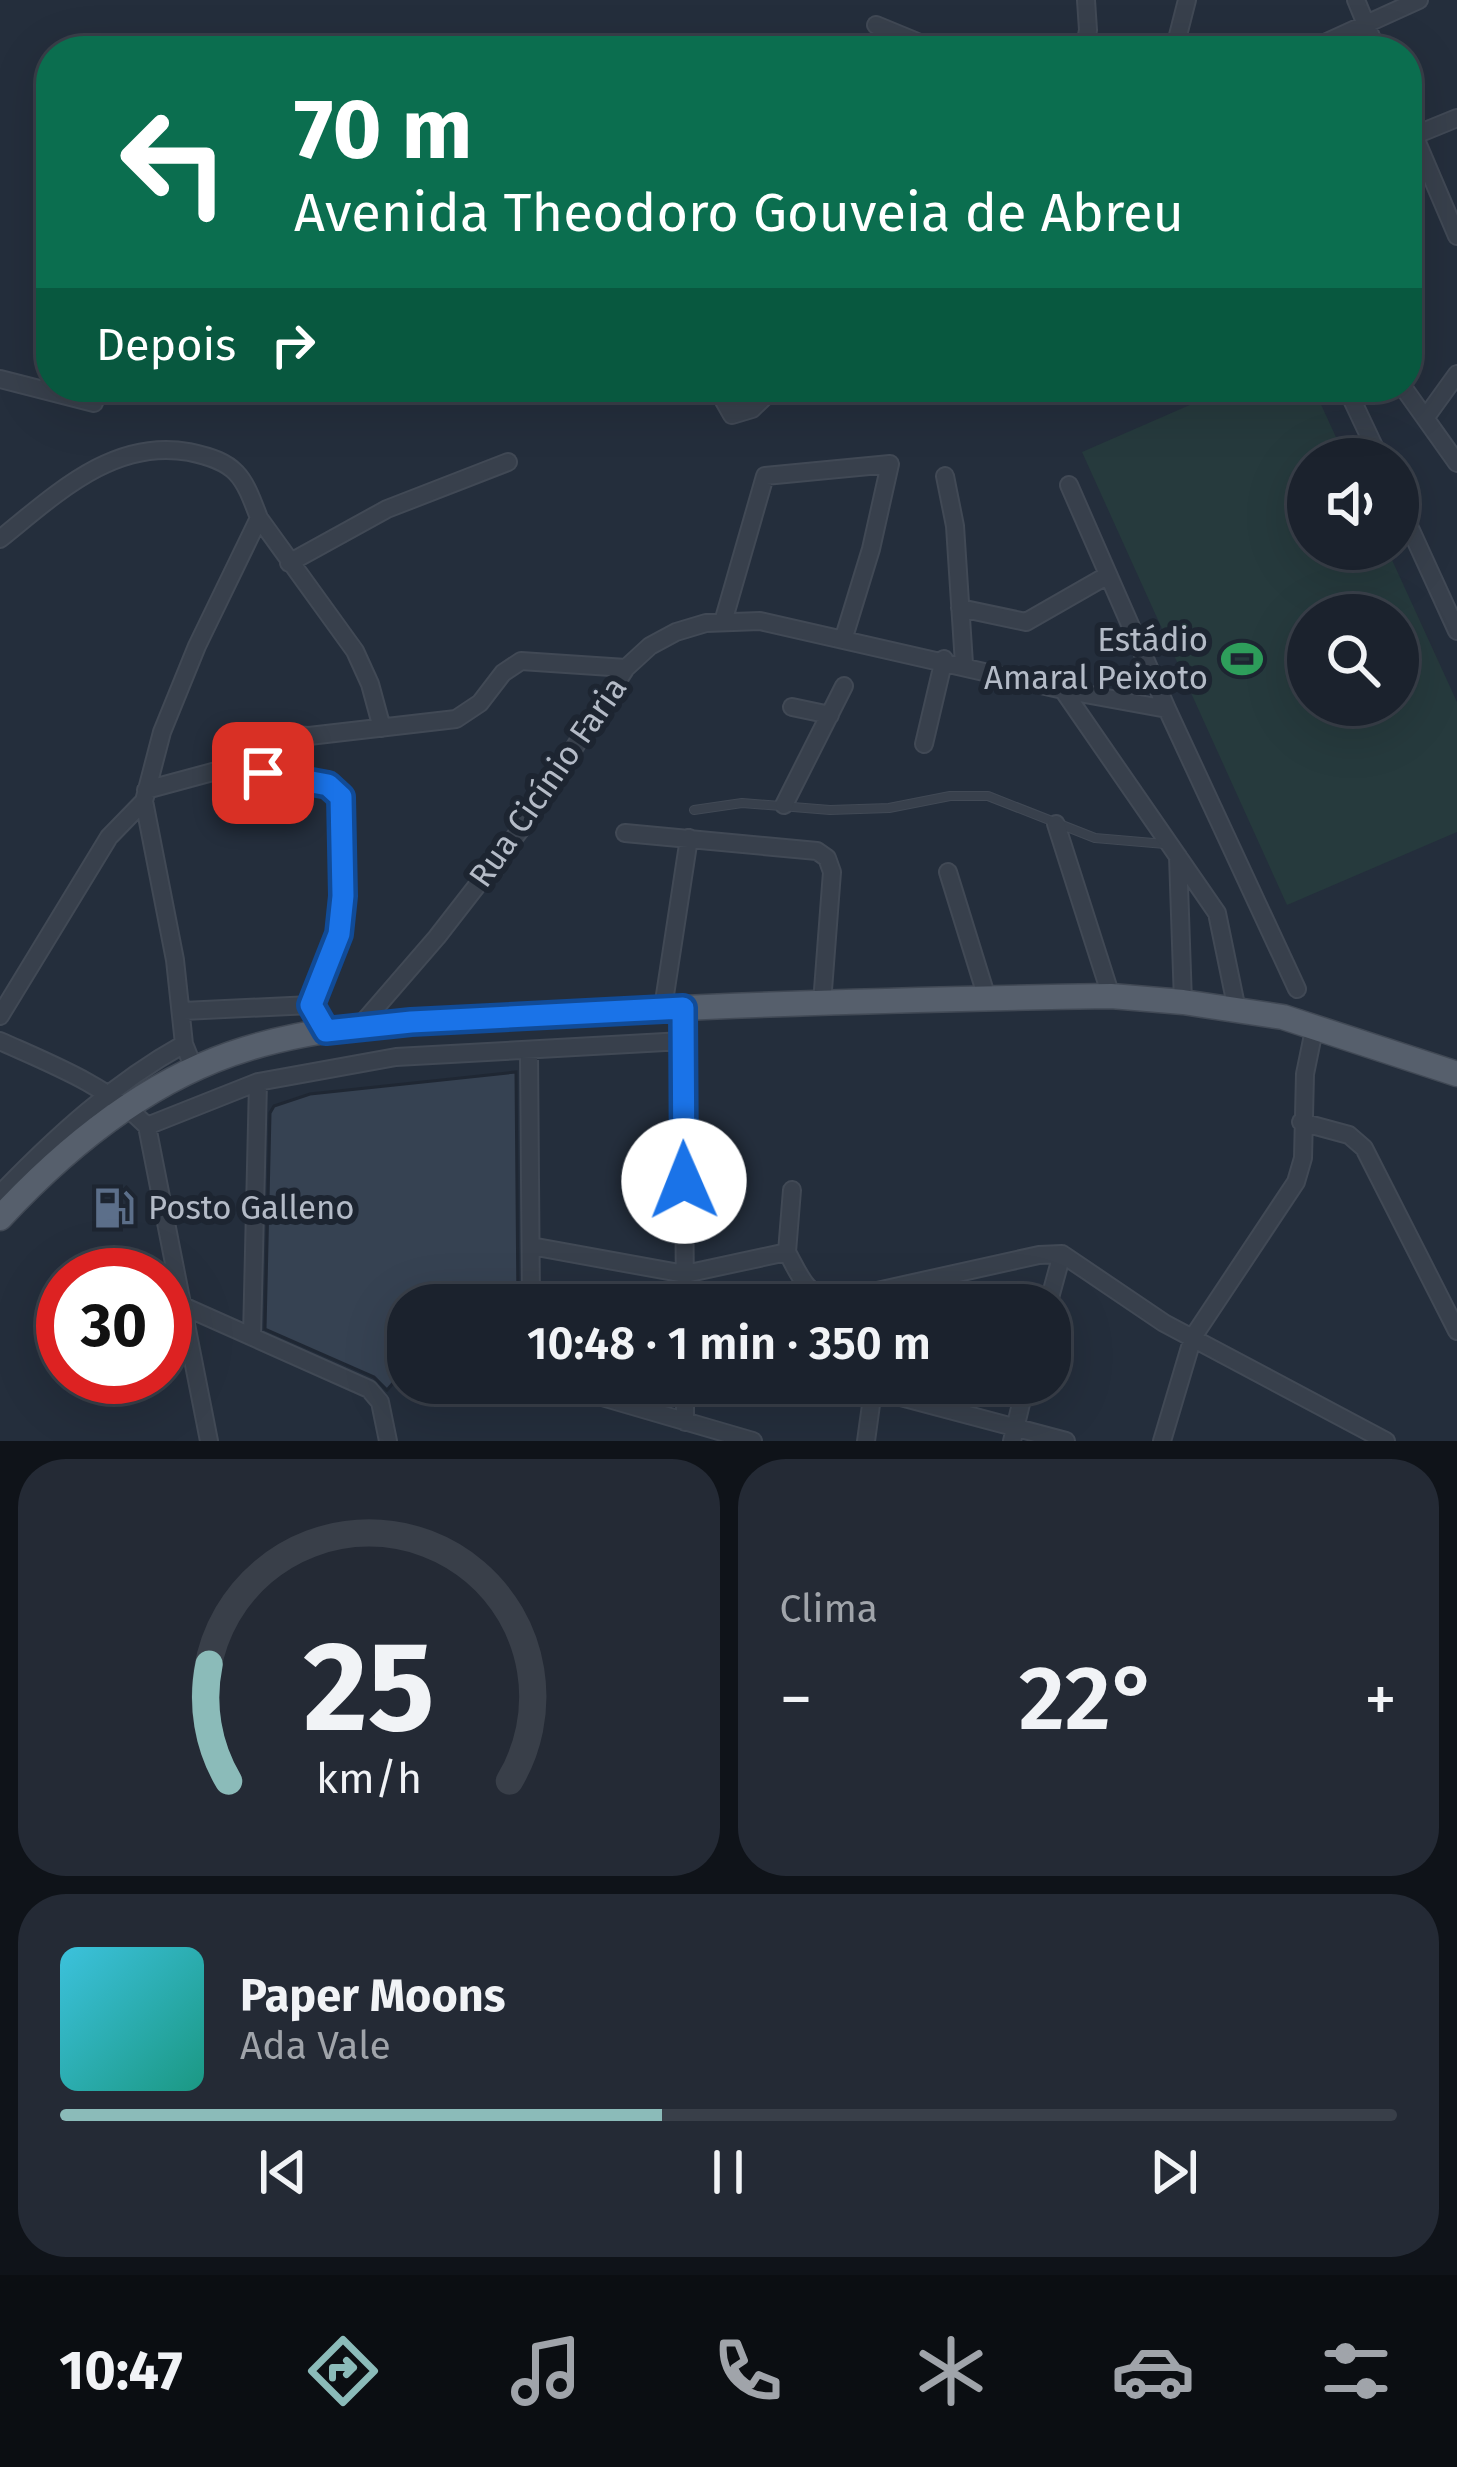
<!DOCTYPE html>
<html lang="pt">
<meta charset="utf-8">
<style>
body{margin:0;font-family:"Fira Sans",sans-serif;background:#242a35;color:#f1f3f6;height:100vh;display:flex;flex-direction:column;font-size:45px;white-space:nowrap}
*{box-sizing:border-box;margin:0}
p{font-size:39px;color:#a0a4aa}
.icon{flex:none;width:66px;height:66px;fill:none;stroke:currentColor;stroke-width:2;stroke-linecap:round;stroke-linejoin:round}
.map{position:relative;height:1441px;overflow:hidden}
.sheet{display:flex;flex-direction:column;gap:18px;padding:18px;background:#0f1319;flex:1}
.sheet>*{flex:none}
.top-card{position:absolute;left:36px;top:36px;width:1386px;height:366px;border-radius:48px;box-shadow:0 12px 48px #0002,0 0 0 3px #393f49;background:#0b6e4f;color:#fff;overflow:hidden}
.tools{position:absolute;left:1287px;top:438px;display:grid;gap:24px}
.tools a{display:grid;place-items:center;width:132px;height:132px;border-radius:50%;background:#1b222d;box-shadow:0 12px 48px #0002,0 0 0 3px #393f49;font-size:60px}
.speed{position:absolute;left:36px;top:1248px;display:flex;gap:24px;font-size:60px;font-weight:700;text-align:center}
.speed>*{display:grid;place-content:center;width:156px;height:156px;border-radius:50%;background:#1b222d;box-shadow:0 12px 48px #0002,0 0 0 3px #393f49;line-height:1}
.speed .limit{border:18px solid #d22;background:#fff;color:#111}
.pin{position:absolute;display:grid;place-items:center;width:102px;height:102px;color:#fff;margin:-51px;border-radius:24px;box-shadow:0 6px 18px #0006}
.me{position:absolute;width:132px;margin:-66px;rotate:359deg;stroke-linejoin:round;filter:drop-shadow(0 0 9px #0008)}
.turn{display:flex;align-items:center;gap:42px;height:252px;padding:0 60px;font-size:54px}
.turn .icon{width:156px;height:156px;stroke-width:2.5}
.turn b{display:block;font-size:84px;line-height:102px}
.then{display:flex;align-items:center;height:114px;padding:0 60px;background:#0003;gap:24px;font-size:45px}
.big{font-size:90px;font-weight:600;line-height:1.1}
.sheet .widget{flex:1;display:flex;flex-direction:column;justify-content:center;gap:18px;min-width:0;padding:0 42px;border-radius:48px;background:#242a35}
.sheet .dial{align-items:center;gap:0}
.dial svg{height:312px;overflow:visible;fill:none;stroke:#393f49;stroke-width:7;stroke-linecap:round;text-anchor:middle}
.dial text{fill:#f1f3f6;stroke:none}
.song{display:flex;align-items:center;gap:36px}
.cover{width:144px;height:144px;border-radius:18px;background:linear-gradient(135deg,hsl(190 70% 55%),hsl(170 70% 35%))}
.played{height:12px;border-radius:6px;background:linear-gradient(90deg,#8bbbb9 45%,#393f49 45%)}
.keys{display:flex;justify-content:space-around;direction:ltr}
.heat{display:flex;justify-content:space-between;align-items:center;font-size:66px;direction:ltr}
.sheet .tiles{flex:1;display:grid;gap:18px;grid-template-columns:1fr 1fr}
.widget:last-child{grid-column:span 2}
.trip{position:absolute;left:387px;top:1284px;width:684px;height:120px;border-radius:48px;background:#1b222d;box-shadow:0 12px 48px #0002,0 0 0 3px #393f49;font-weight:600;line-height:120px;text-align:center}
.tab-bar{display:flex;height:192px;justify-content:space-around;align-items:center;background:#0b0e12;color:#a0a4aa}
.tab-bar .icon{width:84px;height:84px}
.tab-bar .on{color:#8bbbb9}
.tab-bar b{font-size:54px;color:#f1f3f6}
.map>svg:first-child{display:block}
.green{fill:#263a3d;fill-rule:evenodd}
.building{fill:#364252;stroke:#1f2733;stroke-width:3}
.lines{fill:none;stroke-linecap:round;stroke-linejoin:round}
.lane-casing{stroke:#414955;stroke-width:10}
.street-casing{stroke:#414955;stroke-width:20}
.primary-casing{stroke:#414955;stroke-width:27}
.lane{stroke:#38404c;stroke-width:8}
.street{stroke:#38404c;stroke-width:16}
.primary{stroke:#565f6c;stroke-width:24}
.route-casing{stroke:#114b97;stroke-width:30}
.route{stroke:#1a73e8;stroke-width:21}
.labels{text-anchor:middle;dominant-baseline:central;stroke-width:12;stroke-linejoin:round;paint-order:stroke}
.poi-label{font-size:33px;fill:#b4bbc7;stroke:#1d2531;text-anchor:end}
.street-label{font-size:33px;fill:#b4bbc7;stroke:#1d2531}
</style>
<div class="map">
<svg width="1457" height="1441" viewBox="0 0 1457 1441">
<rect width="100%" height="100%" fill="#242e3c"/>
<path class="green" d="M1231 387H1313L1346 459H1308V549H1387L1457 702V832L1287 905 1082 452ZM1308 615H1398V705H1308Z"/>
<path class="building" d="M516 1072 518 1305H408V1366L387 1390 374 1377 265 1329 270 1113 274 1106 310 1094Z"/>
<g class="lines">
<g class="lane-casing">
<path id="lane" d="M694 810 742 803 830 810 889 808 950 796H988L1095 838 1165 844"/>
</g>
<g class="street-casing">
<path id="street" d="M1356 0 1377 51
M876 25 939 51
M1084 51 1088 30 1086 0
M1174 51 1187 0
M1307 51 1419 0
M1407 119 1457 236
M1408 138 1457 118
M0 379 94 403
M716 387 732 415 752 409 775 387
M1346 387 1380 459
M1403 387 1457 463
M1426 417 1457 374
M945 476 955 526 964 664
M1069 485 1167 709 1297 989
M1398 502 1457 631
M259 518 355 651 370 684 382 728
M0 539C55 495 113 438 189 452 237 462 243 475 259 518L197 646 162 732 144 801 175 960 184 1044 194 1069
M289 563 387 509 508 462
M960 608 1026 622 1108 575
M723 622 765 476 890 464 871 549 844 637
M1063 690 1217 913 1237 1010
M792 707 830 715
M924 744 944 659
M231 767 245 740 261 733 309 736 456 719 480 703 503 673 521 661 626 668
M146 790 231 767 329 785 339 792 343 896 339 934 311 1005
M784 805 844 686
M1056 824 1111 996
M625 833 817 851 827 858 832 872 822 1003
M1178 856 1183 1002
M948 872 987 998
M663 1008 689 838
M683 1008 685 1305
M183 1011 311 1005 326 1031
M0 1016 109 837 144 801
M360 1026 437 937 524 825 626 668 650 646 676 632 706 623 760 621 1063 690 1167 709
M0 1041C51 1064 108 1086 147 1126L258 1082 396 1057 683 1041
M529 1052 531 1305
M1301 1122 1349 1135 1364 1148 1457 1331
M147 1126 209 1441
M0 1194C56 1136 114 1083 184 1044
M531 1246 685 1274 787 1252
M787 1252C799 1274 806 1295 832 1301L1039 1255 1062 1254 1164 1323 1386 1441
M787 1252 792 1190
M1048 1305 1062 1254
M183 1306 369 1389 380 1402 388 1441
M252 1337 258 1082
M567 1383 595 1395 753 1441
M685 1383V1422
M848 1383 1066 1441
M866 1441 874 1383
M1012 1441 1026 1383
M1162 1441 1193 1337 1296 1182 1303 1158 1305 1074 1315 1025"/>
</g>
<g class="primary-casing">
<path id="primary" d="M0 1218C67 1146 151 1078 246 1049 342 1019 445 1021 545 1015 733 1004 922 999 1111 996L1183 1002 1283 1017 1457 1074"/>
</g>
<use href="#lane" class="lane"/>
<use href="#street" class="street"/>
<use href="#primary" class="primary"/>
</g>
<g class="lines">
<g class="route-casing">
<path id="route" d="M263 773 328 785 341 797 343 896 339 934 311 1005 326 1031 411 1022 683 1008 684 1181"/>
</g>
<use href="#route" class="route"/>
</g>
<defs>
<g id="stadium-bare" transform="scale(3.24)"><path d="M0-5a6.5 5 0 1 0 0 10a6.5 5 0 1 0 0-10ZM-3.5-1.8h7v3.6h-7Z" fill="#2e9e5b" stroke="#1d2531" stroke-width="2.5" paint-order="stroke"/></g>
<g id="fuel-bare" transform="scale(3.24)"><path d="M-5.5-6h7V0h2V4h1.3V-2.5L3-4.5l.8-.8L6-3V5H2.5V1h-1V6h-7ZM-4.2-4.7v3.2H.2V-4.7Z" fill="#5c6f8a" stroke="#1d2531" stroke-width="2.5" paint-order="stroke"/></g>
</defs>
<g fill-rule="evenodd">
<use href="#stadium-bare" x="1242" y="659"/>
<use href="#fuel-bare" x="114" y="1208"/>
</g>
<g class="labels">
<g class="poi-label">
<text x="1208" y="640">Estádio<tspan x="1208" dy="38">Amaral Peixoto</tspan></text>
<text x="148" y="1208" text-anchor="start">Posto Galleno</text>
</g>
<g class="street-label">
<text transform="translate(548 782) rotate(-55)">Rua Cicínio Faria</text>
</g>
</g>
</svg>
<div class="tools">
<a><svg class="icon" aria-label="sound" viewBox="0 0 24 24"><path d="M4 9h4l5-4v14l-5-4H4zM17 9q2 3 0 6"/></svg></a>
<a><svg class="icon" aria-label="search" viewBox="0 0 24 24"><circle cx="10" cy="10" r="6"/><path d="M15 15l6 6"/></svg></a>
</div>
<div class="speed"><div class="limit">30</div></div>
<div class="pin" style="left:263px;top:773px;background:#d93025"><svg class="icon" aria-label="arrive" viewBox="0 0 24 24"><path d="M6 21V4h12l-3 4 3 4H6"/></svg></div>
<svg class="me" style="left:684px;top:1181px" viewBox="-20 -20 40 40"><circle r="19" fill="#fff"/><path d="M0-13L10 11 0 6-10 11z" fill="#1a73e8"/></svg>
<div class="trip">10:48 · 1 min · 350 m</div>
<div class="top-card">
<div class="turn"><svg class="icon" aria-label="left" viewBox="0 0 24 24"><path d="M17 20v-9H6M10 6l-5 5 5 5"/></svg><div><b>70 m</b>Avenida Theodoro Gouveia de Abreu</div></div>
<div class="then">Depois<svg class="icon" aria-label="right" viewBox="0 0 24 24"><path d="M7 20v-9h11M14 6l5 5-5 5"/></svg></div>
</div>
</div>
<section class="sheet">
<div class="tiles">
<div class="widget dial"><svg viewBox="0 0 100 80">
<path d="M14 69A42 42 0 1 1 86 69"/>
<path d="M14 69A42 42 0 0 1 9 39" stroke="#8bbbb9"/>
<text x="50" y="56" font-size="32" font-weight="700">25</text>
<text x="50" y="72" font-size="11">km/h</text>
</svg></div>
<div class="widget"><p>Clima</p>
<div class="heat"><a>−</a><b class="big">22°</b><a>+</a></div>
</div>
<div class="widget">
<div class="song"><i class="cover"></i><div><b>Paper Moons</b><p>Ada Vale</p></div></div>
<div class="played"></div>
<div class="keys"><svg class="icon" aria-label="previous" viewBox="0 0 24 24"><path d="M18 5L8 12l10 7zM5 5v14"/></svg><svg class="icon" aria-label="pause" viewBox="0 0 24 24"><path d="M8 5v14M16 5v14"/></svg><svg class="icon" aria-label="next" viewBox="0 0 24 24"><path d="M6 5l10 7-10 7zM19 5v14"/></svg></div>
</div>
</div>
</section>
<nav class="tab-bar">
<b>10:47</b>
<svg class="icon on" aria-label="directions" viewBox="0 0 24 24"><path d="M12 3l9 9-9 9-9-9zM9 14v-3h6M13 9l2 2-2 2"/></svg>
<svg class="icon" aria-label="music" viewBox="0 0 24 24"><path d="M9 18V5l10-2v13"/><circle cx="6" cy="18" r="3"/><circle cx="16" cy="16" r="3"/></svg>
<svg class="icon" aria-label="phone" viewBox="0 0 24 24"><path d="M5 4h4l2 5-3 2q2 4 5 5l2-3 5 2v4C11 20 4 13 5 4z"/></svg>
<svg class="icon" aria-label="climate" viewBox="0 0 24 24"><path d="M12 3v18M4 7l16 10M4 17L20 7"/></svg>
<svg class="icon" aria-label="car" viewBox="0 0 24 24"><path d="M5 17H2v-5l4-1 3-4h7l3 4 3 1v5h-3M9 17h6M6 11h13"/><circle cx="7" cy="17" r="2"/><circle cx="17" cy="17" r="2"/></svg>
<svg class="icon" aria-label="filters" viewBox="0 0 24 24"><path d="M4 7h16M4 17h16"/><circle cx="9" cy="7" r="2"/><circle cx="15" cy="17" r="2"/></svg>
</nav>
